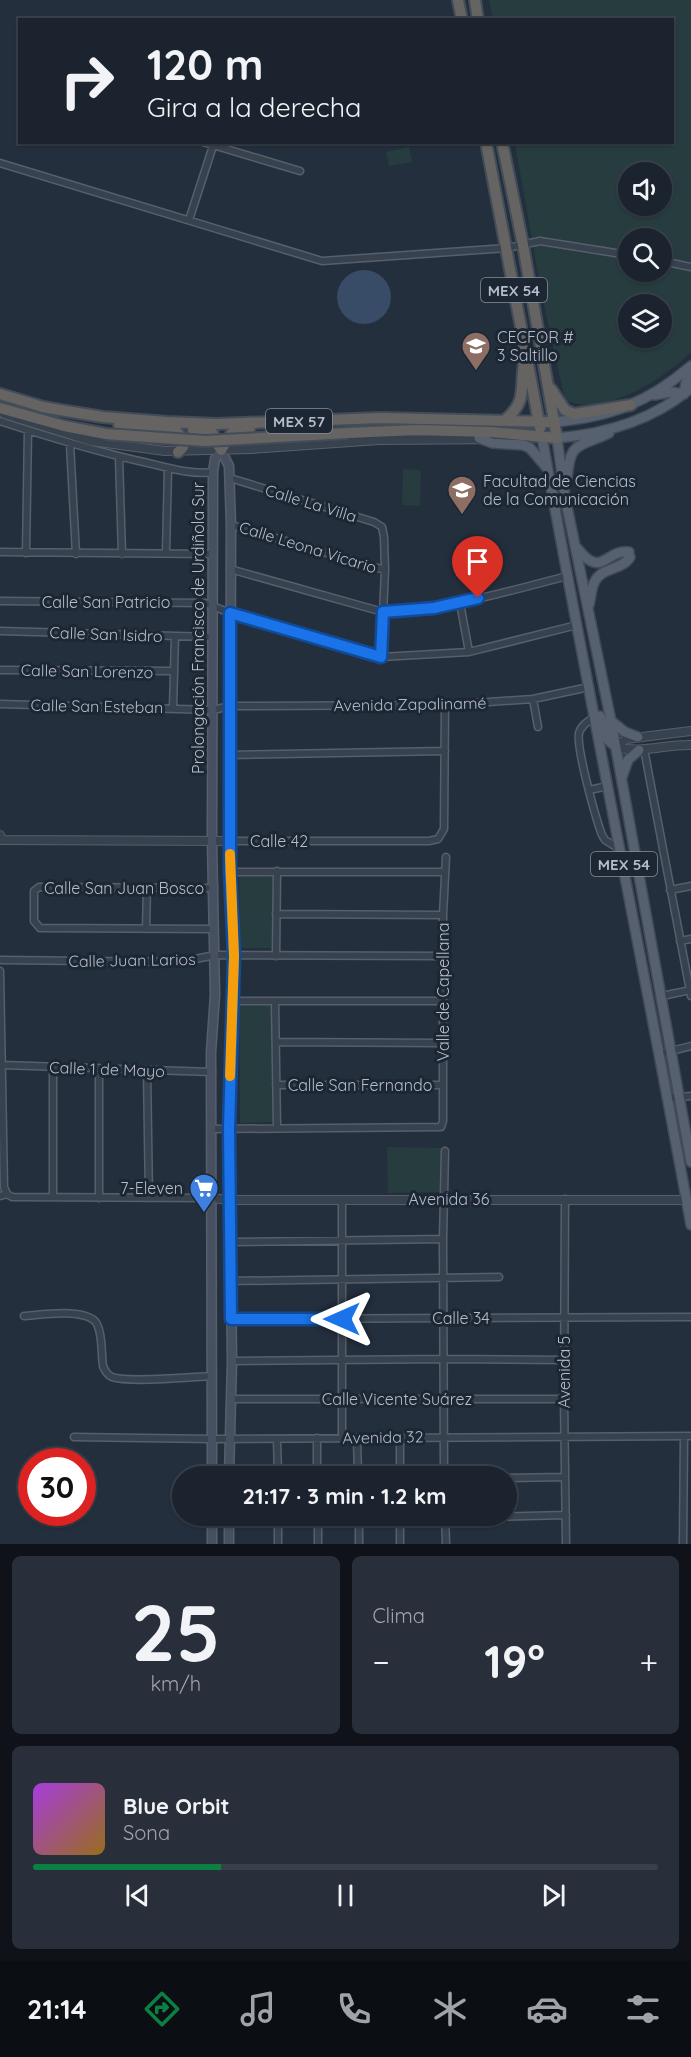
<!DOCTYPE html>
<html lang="es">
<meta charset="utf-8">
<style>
body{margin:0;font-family:Quicksand,sans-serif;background:#282f3a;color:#f1f3f6;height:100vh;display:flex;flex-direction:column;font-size:22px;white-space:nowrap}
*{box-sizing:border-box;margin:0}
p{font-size:20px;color:#a0a4aa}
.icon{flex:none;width:33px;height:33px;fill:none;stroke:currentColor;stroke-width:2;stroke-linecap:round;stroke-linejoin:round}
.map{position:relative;height:1544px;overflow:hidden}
.panel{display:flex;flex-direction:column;gap:12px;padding:12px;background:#0f1319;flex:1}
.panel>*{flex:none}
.banner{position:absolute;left:18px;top:18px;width:656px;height:126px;border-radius:0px;box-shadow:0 2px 4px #0004,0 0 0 2px #39404a;background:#1b232e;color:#f1f3f6;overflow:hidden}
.controls{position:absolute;left:618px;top:162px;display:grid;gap:12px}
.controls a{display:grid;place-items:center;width:54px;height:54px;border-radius:50%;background:#1b232e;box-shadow:0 2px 4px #0004,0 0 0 2px #39404a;font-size:30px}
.speed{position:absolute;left:18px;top:1448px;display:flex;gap:12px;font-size:30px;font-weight:700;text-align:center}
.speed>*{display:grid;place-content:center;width:78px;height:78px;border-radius:50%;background:#1b232e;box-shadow:0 2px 4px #0004,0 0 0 2px #39404a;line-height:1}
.speed .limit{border:9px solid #d22;background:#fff;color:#111}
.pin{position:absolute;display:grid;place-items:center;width:51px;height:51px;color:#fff;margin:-62px -26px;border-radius:50% 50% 50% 0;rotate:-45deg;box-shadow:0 0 6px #0007}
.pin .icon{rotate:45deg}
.me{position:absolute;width:66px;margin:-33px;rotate:270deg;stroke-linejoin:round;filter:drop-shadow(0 0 4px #0008)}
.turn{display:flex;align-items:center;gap:21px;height:126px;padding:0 30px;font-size:27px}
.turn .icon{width:78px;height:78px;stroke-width:2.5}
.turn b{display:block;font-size:42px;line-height:51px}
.big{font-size:45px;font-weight:700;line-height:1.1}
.panel .tile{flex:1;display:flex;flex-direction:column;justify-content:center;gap:9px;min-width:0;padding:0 21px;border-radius:9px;background:#282f3a}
.panel .dial{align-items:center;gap:0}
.dial b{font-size:78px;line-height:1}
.song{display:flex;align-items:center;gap:18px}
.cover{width:72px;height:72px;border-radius:9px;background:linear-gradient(135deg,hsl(280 70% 55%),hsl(40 70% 35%))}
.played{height:6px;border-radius:3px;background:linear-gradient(90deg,#0b8043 30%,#39404a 30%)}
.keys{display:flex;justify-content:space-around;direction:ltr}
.heat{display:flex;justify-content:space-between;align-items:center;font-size:33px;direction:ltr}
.panel .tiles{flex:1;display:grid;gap:12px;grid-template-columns:1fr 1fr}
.tile:last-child{grid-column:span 2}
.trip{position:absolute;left:172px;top:1466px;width:345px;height:60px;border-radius:30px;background:#1b232e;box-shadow:0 2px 4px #0004,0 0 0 2px #39404a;font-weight:700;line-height:60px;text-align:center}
.tab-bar{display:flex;height:96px;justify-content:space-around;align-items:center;background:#0b0e12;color:#a0a4aa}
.tab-bar .icon{width:42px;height:42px}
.tab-bar .selected{color:#0b8043}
.tab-bar b{font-size:27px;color:#f1f3f6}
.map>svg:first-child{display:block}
.green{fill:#263c3f;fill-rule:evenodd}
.water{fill:#394c67}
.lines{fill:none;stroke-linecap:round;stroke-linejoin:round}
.minor-casing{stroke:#565f6c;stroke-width:9}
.tertiary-casing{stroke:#565f6c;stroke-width:10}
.secondary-casing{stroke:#565f6c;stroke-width:11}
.primary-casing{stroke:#414a57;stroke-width:12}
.trunk-casing{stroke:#434c59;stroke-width:14}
.minor{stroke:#38414e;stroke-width:6}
.tertiary{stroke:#38414e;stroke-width:8}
.secondary{stroke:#465061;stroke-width:8}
.primary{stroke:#56606e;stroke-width:9}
.trunk{stroke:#656462;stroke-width:10}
.trunk-bridge-casing{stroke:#434c59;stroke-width:14;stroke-linecap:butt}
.trunk-bridge{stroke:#656462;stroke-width:10}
.route-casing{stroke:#114b97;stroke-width:15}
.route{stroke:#1a73e8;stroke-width:10}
.slow{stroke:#f59e0b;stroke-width:10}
.labels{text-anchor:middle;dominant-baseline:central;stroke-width:6;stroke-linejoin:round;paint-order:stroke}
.shield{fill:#1d2633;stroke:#878f9c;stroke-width:1.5}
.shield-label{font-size:15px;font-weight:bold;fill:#b4bcc9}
.poi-label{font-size:16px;fill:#b4bcc9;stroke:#1d2633;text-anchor:start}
.street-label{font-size:16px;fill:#b4bcc9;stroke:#1d2633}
</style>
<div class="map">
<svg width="691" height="1544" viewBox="0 0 691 1544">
<rect width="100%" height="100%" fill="#242f3e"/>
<path class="green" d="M489 0H691V352C664 379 603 418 565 400L541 291 515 143 672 142V20L493 19ZM628 172H662V206H628ZM628 238H662V272H628ZM628 304H662V338H628Z
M409 147 412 162 389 166 386 152Z
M403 469 421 470 420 506 402 505Z
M239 876 275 877 274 948H240Z
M239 1005H274V1122L240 1123Z
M387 1147 441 1148V1192L388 1193Z"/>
<path class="water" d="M337 297a27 27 0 1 1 54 0a27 27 0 1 1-54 0Z"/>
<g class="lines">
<g class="minor-casing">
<path id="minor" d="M203 142 300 171
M0 163 322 261 507 248 540 241 628 255
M189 220 213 146
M662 261 691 267
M0 421C49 437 98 452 148 463 169 468 192 475 213 472
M70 444 76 554
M119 457 122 554
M230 478 374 522 382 527 384 537 385 570 381 657
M231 525 385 570
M0 552 211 554
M26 553 28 430
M166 553 168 468
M230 569 383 612C446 610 506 592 567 576
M0 601 205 603 230 613 381 657 469 652 577 625
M460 603 469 652
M0 631 212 637
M0 670 174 671
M533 699 538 727
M0 704 213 710 230 706 445 705 533 699 589 687
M173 708 175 636
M595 716C589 721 581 725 579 733 576 748 596 819 602 835L605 840 621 850
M644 749 691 996
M230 755 445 751
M589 790 608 786
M230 841H429L438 839 444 829 445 705
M230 872H444
M214 888 39 887 34 891V921L40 928 214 929
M670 890 691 886
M276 914 443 915
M146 929 147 888
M680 941 691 939
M276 956 277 871
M0 960 181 962 215 955 444 956
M0 971 4 1187 7 1194
M662 996 691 990
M232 1001H443
M275 1001 277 1127
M276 1042 443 1043
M659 1054 691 1046
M2 1065 212 1072
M53 1067V1197
M147 1070 149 1198
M276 1085H443
M667 1098 691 1096
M211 1129 441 1127 443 1121V915L446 857
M0 1196 7 1194 12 1197 211 1198
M99 1198V1068
M565 1199 564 1399 566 1544
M342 1200V1438
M230 1242 443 1239
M230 1281 499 1277
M24 1316C40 1315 88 1307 97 1324 103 1336 101 1353 103 1366 105 1371 107 1375 112 1377 130 1383 191 1377 212 1376
M231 1319 691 1317
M232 1361 444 1359 564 1360
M231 1399H564
M74 1437 212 1439 691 1436
M400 1437V1476
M317 1438V1476
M357 1438 358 1476
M277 1439 278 1476
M444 1476 443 1239 445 1151
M507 1478 565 1477
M278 1515V1544
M318 1515V1544
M359 1515V1544
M400 1515V1544
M445 1515 446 1544
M445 1518 566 1515
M683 1544 684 1437"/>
</g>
<g class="tertiary-casing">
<path id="tertiary" d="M4 414 91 441 165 451 251 449 379 440 515 439
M616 747 626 739 691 731
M616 747C640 754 666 744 691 745
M0 835 2 840 230 841
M211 1198 230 1200H686"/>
</g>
<g class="secondary-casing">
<path id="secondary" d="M212 1476 211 1052 215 995 212 840 213 472 215 459 221 450 229 466 231 525 230 872 234 955 229 1128 232 1361 229 1476
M212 1544V1515
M229 1544V1515"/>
</g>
<g class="primary-casing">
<path id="primary" d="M691 388C652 421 606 434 557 438L565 497 611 721 691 1162
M684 394 686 382 691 375
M654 395 671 392 684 394
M554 422C610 417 648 403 691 366
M542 437C589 700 643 962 691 1225
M479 438 492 443 523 445 530 448 547 468
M567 479C570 440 578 448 609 433
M577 548C602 580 605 549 629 552
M589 605C591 597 591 588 595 581 602 567 623 570 630 557
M600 716 608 740 616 747
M611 721 625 732 638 737
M622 777 628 760 639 750"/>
</g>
<g class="trunk-casing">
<path id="trunk" d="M458 0 462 20
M475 0 478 20
M486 142 540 428
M551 389 565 410 574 414 631 405
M0 394 43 407 60 410 103 417 167 422 217 424 381 418 554 422
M0 408 64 426 106 434
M505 420C527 402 520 389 524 363
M119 425 169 429
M175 430C182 437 190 444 178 452
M193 430H205L212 432 219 447
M348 433 416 430 490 432 557 438 523 245 502 142
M221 450 232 433 250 428"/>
</g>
<use href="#minor" class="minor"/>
<use href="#tertiary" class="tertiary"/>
<use href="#secondary" class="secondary"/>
<use href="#primary" class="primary"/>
<use href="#trunk" class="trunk"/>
<g class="trunk-bridge-casing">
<path id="trunk-bridge" d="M106 434 205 441 348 433"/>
</g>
<use href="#trunk-bridge" class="trunk-bridge"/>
</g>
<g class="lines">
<g class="route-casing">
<path id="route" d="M342 1319H231L229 1128 234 956 230 872V613L381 657 383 612 434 608 478 598"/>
</g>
<use href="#route" class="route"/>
<path class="slow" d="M230 854 234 956 230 1076"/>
</g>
<defs>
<g id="school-pin" transform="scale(1.5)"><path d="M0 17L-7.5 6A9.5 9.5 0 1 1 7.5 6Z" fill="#8d6e63" stroke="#1d2633"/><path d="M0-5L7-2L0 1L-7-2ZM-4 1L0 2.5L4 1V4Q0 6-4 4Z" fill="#fff"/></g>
<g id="university-pin" transform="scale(1.5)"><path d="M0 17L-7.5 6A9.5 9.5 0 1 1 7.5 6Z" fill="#8d6e63" stroke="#1d2633"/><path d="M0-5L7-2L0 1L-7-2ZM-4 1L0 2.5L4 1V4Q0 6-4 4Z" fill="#fff"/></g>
<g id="supermarket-pin" transform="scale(1.5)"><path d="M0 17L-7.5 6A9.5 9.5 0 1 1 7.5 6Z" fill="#3f7fe0" stroke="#1d2633"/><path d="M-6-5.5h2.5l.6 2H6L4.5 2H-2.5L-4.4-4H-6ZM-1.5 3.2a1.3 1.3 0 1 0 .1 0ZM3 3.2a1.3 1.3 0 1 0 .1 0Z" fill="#fff"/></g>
</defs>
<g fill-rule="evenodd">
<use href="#school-pin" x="476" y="346"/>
<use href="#university-pin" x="462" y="490"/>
<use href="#supermarket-pin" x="204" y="1188"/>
</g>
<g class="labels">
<g class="shield">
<rect x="481" y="278" width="66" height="24" rx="4.5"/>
<rect x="266" y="409" width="66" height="24" rx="4.5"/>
<rect x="591" y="852" width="66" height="24" rx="4.5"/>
</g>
<g class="shield-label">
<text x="514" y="290">MEX 54</text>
<text x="299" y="421">MEX 57</text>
<text x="624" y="864">MEX 54</text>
</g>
<g class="poi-label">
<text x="497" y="337">CECFOR #<tspan x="497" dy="18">3 Saltillo</tspan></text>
<text x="483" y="481">Facultad de Ciencias<tspan x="483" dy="18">de la Comunicación</tspan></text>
<text x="183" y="1188" text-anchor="end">7-Eleven</text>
</g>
<g class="street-label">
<text transform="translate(311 503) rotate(17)">Calle La Villa</text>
<text transform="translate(308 547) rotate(17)">Calle Leona Vicario</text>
<text x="106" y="602">Calle San Patricio</text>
<text transform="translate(198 628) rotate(-90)">Prolongación Francisco de Urdiñola Sur</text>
<text transform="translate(106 634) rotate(2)">Calle San Isidro</text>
<text transform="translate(87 671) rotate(1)">Calle San Lorenzo</text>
<text transform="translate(410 704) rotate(-1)">Avenida Zapalinamé</text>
<text transform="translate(97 706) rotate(1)">Calle San Esteban</text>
<text x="279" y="841">Calle 42</text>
<text x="124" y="888">Calle San Juan Bosco</text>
<text transform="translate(132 960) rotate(-1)">Calle Juan Larios</text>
<text transform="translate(443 992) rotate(-90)">Valle de Capellana</text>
<text transform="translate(107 1069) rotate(2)">Calle 1 de Mayo</text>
<text x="360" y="1085">Calle San Fernando</text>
<text x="449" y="1199">Avenida 36</text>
<text x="461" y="1318">Calle 34</text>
<text transform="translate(564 1372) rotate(-90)">Avenida 5</text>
<text x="397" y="1399">Calle Vicente Suárez</text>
<text transform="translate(383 1437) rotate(-1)">Avenida 32</text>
</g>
</g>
</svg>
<div class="controls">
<a><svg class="icon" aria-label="sound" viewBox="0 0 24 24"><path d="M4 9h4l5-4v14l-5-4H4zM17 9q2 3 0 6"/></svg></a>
<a><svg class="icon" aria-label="search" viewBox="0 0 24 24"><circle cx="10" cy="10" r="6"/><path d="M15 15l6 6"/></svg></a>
<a><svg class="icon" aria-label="layers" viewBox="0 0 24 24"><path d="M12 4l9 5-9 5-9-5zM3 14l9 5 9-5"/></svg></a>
</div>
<div class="speed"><div class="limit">30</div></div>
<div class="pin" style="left:478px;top:598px;background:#d93025"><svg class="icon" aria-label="arrive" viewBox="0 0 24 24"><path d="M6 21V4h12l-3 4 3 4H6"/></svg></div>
<svg class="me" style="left:342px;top:1319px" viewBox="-20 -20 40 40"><path d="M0-17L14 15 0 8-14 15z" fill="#1a73e8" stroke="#fff" stroke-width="4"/></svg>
<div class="trip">21:17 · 3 min · 1.2 km</div>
<div class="banner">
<div class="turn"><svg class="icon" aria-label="right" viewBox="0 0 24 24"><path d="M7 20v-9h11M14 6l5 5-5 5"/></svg><div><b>120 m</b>Gira a la derecha</div></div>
</div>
</div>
<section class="panel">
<div class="tiles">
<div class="tile dial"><b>25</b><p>km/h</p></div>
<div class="tile"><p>Clima</p>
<div class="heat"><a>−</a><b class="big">19°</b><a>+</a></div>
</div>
<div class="tile">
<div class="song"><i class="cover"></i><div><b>Blue Orbit</b><p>Sona</p></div></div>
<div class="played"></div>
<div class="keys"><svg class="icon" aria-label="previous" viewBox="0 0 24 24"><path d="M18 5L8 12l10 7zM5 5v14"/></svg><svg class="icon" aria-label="pause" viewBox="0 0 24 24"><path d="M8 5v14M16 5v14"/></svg><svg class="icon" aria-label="next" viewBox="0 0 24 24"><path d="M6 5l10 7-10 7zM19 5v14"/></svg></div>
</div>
</div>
</section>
<nav class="tab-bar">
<b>21:14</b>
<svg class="icon selected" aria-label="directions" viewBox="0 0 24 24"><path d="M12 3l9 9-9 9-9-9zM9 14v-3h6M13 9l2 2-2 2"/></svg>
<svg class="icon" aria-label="music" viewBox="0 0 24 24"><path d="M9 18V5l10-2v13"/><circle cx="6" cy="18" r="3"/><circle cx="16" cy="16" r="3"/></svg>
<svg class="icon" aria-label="phone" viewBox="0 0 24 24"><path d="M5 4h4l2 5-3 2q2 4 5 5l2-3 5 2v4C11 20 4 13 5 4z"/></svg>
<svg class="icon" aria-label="climate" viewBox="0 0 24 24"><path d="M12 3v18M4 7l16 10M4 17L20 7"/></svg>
<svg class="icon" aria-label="car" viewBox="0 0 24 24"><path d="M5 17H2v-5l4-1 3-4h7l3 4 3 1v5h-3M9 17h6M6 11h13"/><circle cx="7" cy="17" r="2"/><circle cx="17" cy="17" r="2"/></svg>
<svg class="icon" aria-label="filters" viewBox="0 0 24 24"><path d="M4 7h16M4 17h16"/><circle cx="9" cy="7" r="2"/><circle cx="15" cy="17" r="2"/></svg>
</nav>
